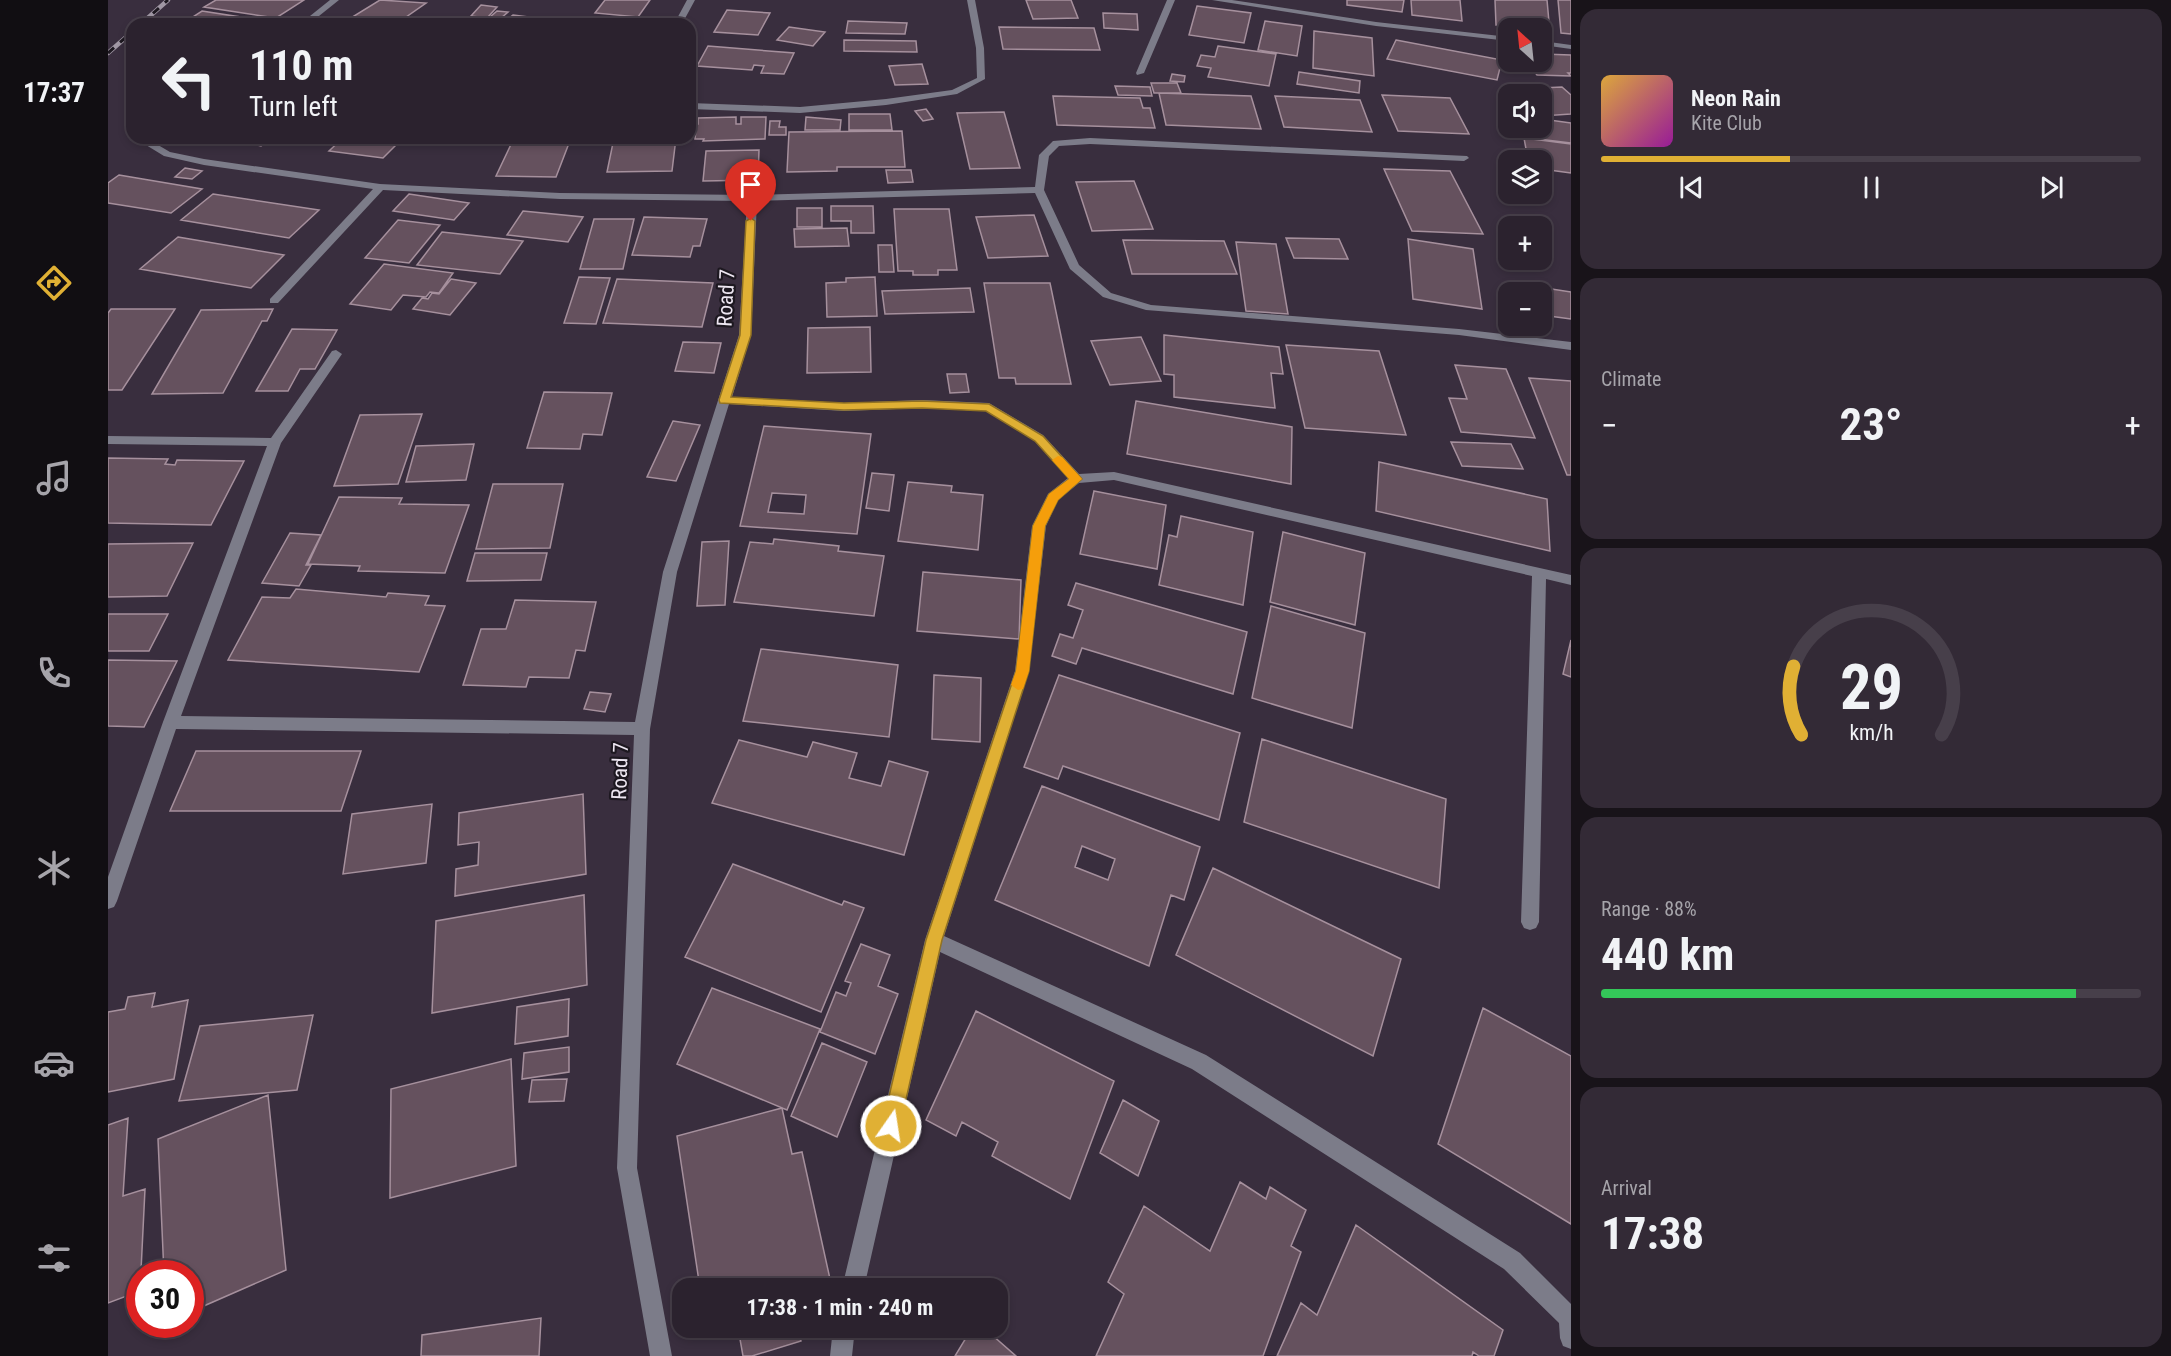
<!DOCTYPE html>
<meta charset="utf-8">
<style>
body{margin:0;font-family:"Roboto Condensed",sans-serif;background:#332a36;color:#f1f3f6;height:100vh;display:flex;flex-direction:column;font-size:22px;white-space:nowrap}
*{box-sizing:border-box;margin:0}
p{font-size:20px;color:#a6a4aa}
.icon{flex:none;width:33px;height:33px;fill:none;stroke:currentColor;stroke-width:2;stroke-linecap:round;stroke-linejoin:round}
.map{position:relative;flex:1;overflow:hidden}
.sheet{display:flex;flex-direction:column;gap:9px;padding:9px;background:#181319;width:600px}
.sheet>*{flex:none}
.guide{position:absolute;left:18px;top:18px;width:570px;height:126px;border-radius:18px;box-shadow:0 3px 9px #0003,0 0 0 2px #473f4a;background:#2b222e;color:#f1f3f6;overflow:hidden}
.needle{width:39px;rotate:333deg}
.buttons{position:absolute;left:1390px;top:18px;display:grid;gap:12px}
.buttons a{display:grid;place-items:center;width:54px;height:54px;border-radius:12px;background:#2b222e;box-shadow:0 3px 9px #0003,0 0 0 2px #473f4a;font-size:30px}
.speed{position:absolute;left:18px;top:1260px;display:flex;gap:12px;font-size:30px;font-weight:700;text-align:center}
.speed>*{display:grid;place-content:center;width:78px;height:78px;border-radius:50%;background:#2b222e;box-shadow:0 3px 9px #0003,0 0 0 2px #473f4a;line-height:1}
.speed .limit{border:9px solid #d22;background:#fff;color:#111}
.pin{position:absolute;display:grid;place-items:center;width:51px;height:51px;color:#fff;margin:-62px -26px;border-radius:50% 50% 50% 0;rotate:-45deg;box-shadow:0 0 6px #0007}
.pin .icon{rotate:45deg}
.me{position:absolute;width:66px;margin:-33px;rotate:13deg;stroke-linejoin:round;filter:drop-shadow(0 0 4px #0008)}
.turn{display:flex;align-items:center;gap:21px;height:126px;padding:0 24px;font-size:27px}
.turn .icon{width:78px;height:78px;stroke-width:2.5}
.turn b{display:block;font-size:42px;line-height:51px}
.big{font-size:45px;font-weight:700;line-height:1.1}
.sheet .widget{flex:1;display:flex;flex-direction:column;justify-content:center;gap:9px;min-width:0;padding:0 21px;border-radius:18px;background:#332a36}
.sheet .dial{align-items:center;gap:0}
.dial svg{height:156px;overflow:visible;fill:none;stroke:#473f4a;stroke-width:7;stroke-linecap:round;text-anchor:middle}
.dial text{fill:#f1f3f6;stroke:none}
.song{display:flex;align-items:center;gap:18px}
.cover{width:72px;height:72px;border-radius:9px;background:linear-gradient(135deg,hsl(40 70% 55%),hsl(300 70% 35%))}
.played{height:6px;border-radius:3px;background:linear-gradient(90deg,#e0b034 35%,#473f4a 35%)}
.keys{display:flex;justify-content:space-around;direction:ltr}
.heat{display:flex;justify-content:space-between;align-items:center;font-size:33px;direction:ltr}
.charge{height:9px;border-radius:4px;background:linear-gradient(90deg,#34c759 88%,#473f4a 0)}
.trip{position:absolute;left:564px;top:1278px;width:336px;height:60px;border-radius:18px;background:#2b222e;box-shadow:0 3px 9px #0003,0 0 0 2px #473f4a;font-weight:700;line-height:60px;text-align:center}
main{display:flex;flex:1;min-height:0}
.dock{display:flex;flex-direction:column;width:108px;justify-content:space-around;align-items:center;background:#110e12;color:#a6a4aa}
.dock .icon{width:42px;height:42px}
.dock .on{color:#e0b034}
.dock b{font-size:27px;color:#f1f3f6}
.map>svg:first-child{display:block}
.building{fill:#65515e;stroke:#a6909d;stroke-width:1.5;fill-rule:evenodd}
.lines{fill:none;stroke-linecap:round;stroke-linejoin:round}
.minor{fill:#7c7c89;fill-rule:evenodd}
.rail-casing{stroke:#a097a4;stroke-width:4.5}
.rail{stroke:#1d1820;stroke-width:3;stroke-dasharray:8;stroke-linecap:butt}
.route{fill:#e0b034;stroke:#927222;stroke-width:1.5}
.slow{fill:#f59e0b}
.labels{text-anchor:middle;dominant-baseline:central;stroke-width:4.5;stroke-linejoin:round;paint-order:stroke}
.street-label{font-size:21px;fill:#ede6f1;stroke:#1d1820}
</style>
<main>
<nav class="dock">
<b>17:37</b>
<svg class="icon on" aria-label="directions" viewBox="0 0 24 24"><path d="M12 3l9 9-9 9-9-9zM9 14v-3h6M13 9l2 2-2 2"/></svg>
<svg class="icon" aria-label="music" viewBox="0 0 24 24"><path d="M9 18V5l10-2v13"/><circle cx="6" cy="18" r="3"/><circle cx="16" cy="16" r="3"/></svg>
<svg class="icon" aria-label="phone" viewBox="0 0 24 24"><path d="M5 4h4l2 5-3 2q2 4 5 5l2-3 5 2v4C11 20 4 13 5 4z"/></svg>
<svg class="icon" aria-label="climate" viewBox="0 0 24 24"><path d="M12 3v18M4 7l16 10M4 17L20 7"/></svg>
<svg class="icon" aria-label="car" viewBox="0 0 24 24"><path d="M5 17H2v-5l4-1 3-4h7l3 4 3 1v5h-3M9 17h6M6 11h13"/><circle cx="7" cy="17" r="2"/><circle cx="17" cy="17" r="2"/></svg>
<svg class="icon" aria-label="filters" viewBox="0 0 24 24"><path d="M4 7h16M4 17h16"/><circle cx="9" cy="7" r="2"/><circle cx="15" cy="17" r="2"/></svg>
</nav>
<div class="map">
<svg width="1463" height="1356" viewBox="0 0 1463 1356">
<rect width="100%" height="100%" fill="#392e3e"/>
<path class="building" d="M108 0H196L168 18 96 7Z
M272 0 318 3 288 24H233Z
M497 0H542L530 17 487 13Z
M918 0H963L970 18 925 19Z
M1239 0H1296L1294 12 1239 5Z
M1303 0H1352L1354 21 1304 15Z
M1387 0H1439L1442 33 1434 31V28L1388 25Z
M1450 0H1463V34L1453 33Z
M373 5 389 7 379 18 363 16Z
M1089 6 1143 13 1136 43 1081 35Z
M619 10 662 13 650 35 606 32Z
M94 11 165 22 161 24H93L77 22Z
M389 11 400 12 386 24H374Z
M995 13 1029 14 1030 30 996 28Z
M405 15 437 19 432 24H394Z
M440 19 471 24H434Z
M740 21 799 23 797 34 738 33Z
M1157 21 1194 26 1189 56 1150 50Z
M681 27 717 32 705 46 669 40Z
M891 27 986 28 992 50 895 49Z
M1206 31 1264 38 1266 76 1205 68Z
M736 40 808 41 809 52 736 51Z
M1288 40 1394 60 1389 80 1279 59Z
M600 46 686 53 676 74 653 73 656 66 646 65 644 70 589 66Z
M1110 46 1168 54 1161 86 1100 77 1103 68 1089 66 1093 55 1107 57Z
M1434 54 1463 55V73H1460L1463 76 1429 75 1419 62H1434Z
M814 64 820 84 787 85 781 66Z
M1191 72 1252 81 1251 93 1189 84Z
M1064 74 1077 76 1076 82 1062 81Z
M1043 83H1069L1073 93H1046Z
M1007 86 1042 87 1044 96 1010 95Z
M1454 87 1463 95V114L1434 116V94H1401V98L1393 90Z
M1051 93 1143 96 1153 129 1058 125Z
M1274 95 1342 98 1361 134 1290 131Z
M945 96 1032 98 1035 108H1042L1047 128 949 125Z
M1167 96 1252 100 1264 132 1176 127Z
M818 109 825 119 815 121 807 111Z
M896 112 912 168 862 169 849 113Z
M741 114H782L784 130H741Z
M628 117V124H633V117H658L657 139 595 141 596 139H587L588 130H582V124H590V118Z
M698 117 733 120 732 130H697Z
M1434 119 1463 123V143L1405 136 1404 128H1434Z
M662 121H672L671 127H678V135H661Z
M794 131 797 167H729V171L679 172 681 132Z
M120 138H166L153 146Z
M235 138H295L275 158 221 151Z
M337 138H392L388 144 335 141Z
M406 138H463L448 177 388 176Z
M506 138H568L564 171 499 172Z
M1416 138 1463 144V173L1434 169V160H1420Z
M651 150 650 180 595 181 598 151Z
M77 168 94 171 84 179 67 177Z
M1276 169 1342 171 1375 234 1304 231Z
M778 170H803L805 182 780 183Z
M11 175 94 189 63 213 0 203V183Z
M1026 181 1045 229 984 231 968 182Z
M105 194 211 210 181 238 73 220Z
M301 194 361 203 346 220 285 211Z
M723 206H765L766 233H743V221H723Z
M689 208H714V227H689Z
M786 209H841L849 270H830V275H805V271H790Z
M415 211 475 217 460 242 399 235Z
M926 215 940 256 880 258 868 217Z
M536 217 599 219 592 246H585L582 257 524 255Z
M486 219H526L515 269H472Z
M290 220 332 225 301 263 257 258Z
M739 228 741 246 687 247 686 229Z
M334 232 415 241 392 274 309 265Z
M70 237 176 255 143 288 32 269Z
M1178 238 1231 239 1240 259 1186 258Z
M1300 239 1365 249 1374 309 1305 299Z
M1015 240 1116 241 1129 274H1024Z
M1128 242 1168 244 1180 314 1138 311Z
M770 245H784L786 272H771Z
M276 264 345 273 331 293 322 292 318 297 295 295 283 310 242 304Z
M471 277 502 278 488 324 456 323Z
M767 277 769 316 719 317 718 283 738 282V278Z
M343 279 368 283 342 315 305 309 314 298 320 299 324 293 331 294Z
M509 279 605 283 594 327 495 323Z
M1399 282 1463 292V319L1434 315V292H1401Z
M876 283H942L963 384H908L907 378H891Z
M862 288 866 312 777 314 774 291Z
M3 309H67L14 390H0V313Z
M165 309 159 321H154L115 393 44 394 93 310Z
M762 327 763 372 699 373 700 328Z
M184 329 229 330 207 369H192L180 391H148Z
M1056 335 1171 347 1175 374 1163 373 1167 408 1066 397V375L1056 374Z
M1033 337 1053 381 1002 385 983 341Z
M575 342 613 343 606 373 567 371Z
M1178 345 1271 351 1298 435 1197 428Z
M1347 365 1398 369 1427 438 1353 432 1341 398 1359 399Z
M839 374H858L861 392 842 393Z
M1421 378 1463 381V475H1459Z
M436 392 504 393 494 435 475 434 472 449 419 448Z
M1028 401 1184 427 1183 484 1019 454Z
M314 414 290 484 226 486 252 415Z
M565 421 592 425 568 481 539 477Z
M656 426 763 434 749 534 632 526ZM664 493 698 495 696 514 660 512Z
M1343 442 1403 444 1415 469 1354 466Z
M366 444 358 480 298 482 308 446Z
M0 458 60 459 57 464 67 465 69 460 136 461 103 525 0 523Z
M1271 462 1439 499 1442 551 1268 511Z
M764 473 786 475 781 511 758 508Z
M800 482 844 486 843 492 875 495 870 550 790 541Z
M385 484H455L442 548 368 549Z
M986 491 1058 505 1049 569 972 554Z
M231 497 294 498 291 504 361 505 337 573 250 571 252 566 200 564Z
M1073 516 1145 532 1135 605 1051 585 1061 535 1069 537Z
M1175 532 1257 553 1247 625 1162 602Z
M182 533 213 535 198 565H203L191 586 154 583Z
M666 539 731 546 730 551 776 556 766 616 626 602 642 542 665 544Z
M621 541 617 605 589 606 594 542Z
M85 543 59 596 0 597V544Z
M367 553H439L433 580 359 581Z
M815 572 913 580 911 639 809 631Z
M968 583 1139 632 1125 694 974 648 968 664 944 656 952 634 965 638 975 610 960 605Z
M188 589 278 597 280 593 321 596 317 605 337 606 311 672 120 660 154 597 182 598Z
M407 600 488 602 477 651 468 650 461 678 421 677 418 687 355 685 373 629H398Z
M1163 606 1257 633 1244 728 1144 698Z
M0 614H60L41 651H0Z
M1463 640V677L1455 674Z
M653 649 790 665 781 737 635 721Z
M0 660 69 661 36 727 0 726Z
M826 675 873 678 872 742 824 739Z
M951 675 1132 733 1111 820 955 766 950 779 916 767Z
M482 692 503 694 497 712 476 709Z
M1154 739 1338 799 1331 888 1136 822Z
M631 740 699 757 705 742 749 753 741 778 773 786 781 761 820 772 796 855 604 803Z
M88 751H253L233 811H62Z
M934 786 1092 847 1076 900 1063 895 1041 966 887 900ZM974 846 1007 859 1000 880 967 867Z
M475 794 478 874 347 896 348 869 370 865 371 842 350 845 351 813Z
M324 804 318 863 235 874 244 814Z
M625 864 734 905 736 901 756 908 713 1012 577 957Z
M1105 868 1293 959 1265 1056 1068 955Z
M476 895 479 985 324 1013 328 921Z
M753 944 782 955 770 986 790 994 767 1054 712 1032 728 992 738 996 743 983 737 981Z
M604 988 712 1029 679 1110 569 1064Z
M47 993 44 1007 80 1000 66 1079 0 1092V1012L17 1009 20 997Z
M461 999 460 1036 407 1044 409 1007Z
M1375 1008 1463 1056V1224L1330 1144Z
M868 1011 1006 1081 962 1199 884 1156 890 1142 854 1122 848 1136 818 1120Z
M205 1015 189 1090 71 1101 92 1026Z
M714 1043 759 1062 729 1137 683 1116Z
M461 1047V1072L414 1079 416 1053Z
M403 1059 408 1166 282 1198 283 1089Z
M459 1079 456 1101 421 1102 424 1080Z
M160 1095 178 1270 82 1312V1274H56L50 1139Z
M1015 1100 1051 1121 1030 1176 992 1153Z
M674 1108 684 1154 694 1152 724 1288H592L569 1136Z
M20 1118 15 1196 37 1189 32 1291 0 1303V1125Z
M1132 1182 1158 1199 1162 1187 1198 1210 1183 1246 1193 1252 1155 1356H988L1016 1294 1000 1282 1036 1206 1102 1251Z
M1248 1225 1395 1330 1386 1356H1371L1365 1352 1364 1356H1169L1193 1303 1209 1315Z
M433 1318 431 1356H313L314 1335Z
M598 1328H626L599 1336Z
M630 1328H690L693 1341 644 1356H635Z
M864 1328H876L908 1356H847Z"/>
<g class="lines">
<path class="minor" d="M222 0H231L201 24H192Z
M579 0H587L574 24H566Z
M859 0H867L876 48 877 79 849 94 778 105 692 113 582 109V103L692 107 778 99 844 90 869 78 868 48Z
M1059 0H1067L1036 73 1029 75 1028 73Z
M1104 0H1124L1268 22 1401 37V41L1268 26Z
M1434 41 1463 45V49L1434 45Z
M35 138H45V142L62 152 96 159 272 184 452 193 644 195 927 187 931 155 945 141 982 138 1359 156 1361 158 1356 161 982 144 951 146 941 156 936 190 971 265 1003 293 1043 305 1351 329 1463 342V350L1351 335 1038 310 995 297 962 269 927 193 649 201 643 335 624 397 736 403 814 400 881 403 935 435 971 474 1006 472 1463 575V585L1438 579 1431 922 1428 928 1422 930 1416 928 1413 922 1424 576 1006 480 971 483 950 500 938 526 921 671 836 936 1098 1055 1412 1253 1463 1304V1349L1455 1346 1452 1338 1451 1323 1396 1269 1084 1069 832 952 756 1288H734L817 940 907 671 924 526 940 494 960 478 927 441 878 411 814 408 736 411 621 404 569 572 542 729 529 1168 564 1356H542L509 1168 526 735 68 729 9 901 6 907 0 909V877L55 722 159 446 0 444V436L163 438 224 351 228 350 234 354 173 443 73 716 527 722 555 572 631 335 639 201 452 199 275 190 170 303H162V299L265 189 96 165 56 156 38 145Z
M725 1328H747L744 1356H722Z"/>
<g class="rail-casing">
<path id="rail" d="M33 24 60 0
M0 53 24 32"/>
</g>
<use href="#rail" class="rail"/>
</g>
<path class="route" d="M643 218 647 221 643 335 623 397 736 403 814 401 881 404 935 436 974 479 950 500 937 526 921 671 834 940 792 1126 789 1132 783 1135 777 1132 774 1126 818 940 908 671 925 526 941 494 961 479 927 441 878 411 814 408 736 410 612 403 611 400 632 335 638 221Z"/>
<path class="slow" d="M950 456 954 457 974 479 950 500 937 526 921 671 915 689 910 690 903 685 908 671 925 526 941 494 961 479 944 460Z"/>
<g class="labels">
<g class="street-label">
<text transform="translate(618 298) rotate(-87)">Road 7</text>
<text transform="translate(512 771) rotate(-88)">Road 7</text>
</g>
</g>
</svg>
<div class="buttons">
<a><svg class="needle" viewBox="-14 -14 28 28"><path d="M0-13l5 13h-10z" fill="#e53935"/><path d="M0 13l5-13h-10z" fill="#a6a4aa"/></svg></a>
<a><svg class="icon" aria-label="sound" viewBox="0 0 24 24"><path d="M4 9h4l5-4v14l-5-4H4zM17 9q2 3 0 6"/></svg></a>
<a><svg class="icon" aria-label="layers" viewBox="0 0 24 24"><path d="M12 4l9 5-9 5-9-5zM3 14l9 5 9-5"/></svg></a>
<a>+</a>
<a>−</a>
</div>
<div class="speed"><div class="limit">30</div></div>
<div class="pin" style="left:643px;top:221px;background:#d93025"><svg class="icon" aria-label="arrive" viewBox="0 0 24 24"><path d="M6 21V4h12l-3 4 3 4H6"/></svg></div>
<svg class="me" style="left:783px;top:1126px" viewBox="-20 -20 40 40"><circle r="17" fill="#e0b034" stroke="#fff" stroke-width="3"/><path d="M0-11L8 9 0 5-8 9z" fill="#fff"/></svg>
<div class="trip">17:38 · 1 min · 240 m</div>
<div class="guide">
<div class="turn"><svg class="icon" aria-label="left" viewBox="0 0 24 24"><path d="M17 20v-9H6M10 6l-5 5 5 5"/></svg><div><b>110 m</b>Turn left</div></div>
</div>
</div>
<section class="sheet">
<div class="widget">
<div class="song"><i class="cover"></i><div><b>Neon Rain</b><p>Kite Club</p></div></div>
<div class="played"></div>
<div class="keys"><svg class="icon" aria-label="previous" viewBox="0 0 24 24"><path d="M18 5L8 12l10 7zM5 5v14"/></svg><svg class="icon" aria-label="pause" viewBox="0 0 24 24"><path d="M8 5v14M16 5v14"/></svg><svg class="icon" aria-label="next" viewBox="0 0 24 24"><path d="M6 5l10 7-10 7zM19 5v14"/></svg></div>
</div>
<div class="widget"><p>Climate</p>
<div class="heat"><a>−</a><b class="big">23°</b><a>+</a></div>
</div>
<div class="widget dial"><svg viewBox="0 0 100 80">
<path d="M14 69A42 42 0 1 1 86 69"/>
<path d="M14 69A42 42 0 0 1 10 34" stroke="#e0b034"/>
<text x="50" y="56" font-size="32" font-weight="700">29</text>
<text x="50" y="72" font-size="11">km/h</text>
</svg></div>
<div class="widget"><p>Range · 88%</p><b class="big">440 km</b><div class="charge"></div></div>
<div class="widget"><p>Arrival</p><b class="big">17:38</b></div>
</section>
</main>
